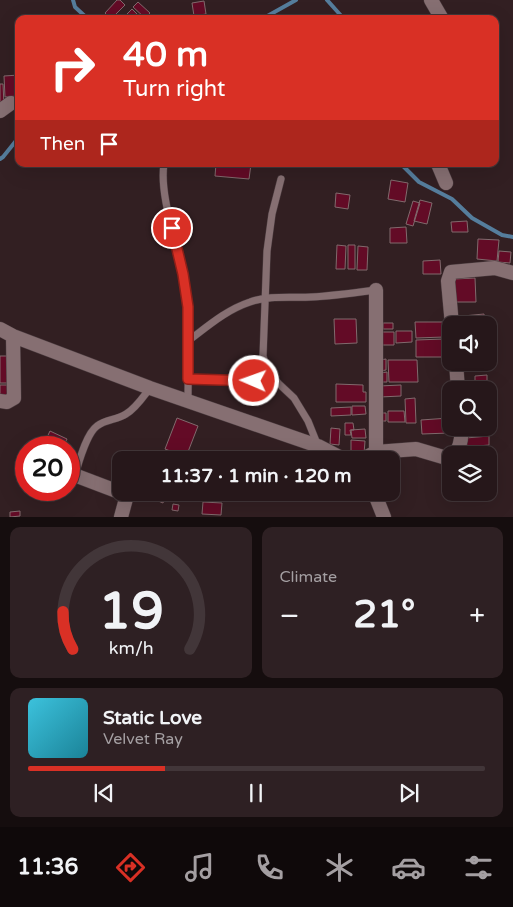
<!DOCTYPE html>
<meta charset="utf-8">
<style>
body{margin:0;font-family:"Varela Round",sans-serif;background:#2e2023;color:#f1f3f6;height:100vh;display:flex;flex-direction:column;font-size:19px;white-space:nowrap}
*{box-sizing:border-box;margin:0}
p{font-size:16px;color:#a49fa2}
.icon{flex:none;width:28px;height:28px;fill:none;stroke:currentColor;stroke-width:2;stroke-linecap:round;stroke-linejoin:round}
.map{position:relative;height:517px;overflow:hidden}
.side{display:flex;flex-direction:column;gap:10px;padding:10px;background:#150d0e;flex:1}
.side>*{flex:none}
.guide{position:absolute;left:15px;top:15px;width:484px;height:152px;border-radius:10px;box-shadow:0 5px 20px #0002,0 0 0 1px #423639;background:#d93025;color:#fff;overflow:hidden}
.tools{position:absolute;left:442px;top:316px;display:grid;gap:10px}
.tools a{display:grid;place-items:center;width:55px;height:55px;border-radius:10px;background:#26171a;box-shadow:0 5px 20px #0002,0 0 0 1px #423639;font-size:25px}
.speed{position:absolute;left:15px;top:436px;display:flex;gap:10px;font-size:25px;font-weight:700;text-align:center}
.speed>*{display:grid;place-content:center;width:65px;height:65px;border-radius:50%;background:#26171a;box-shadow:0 5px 20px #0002,0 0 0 1px #423639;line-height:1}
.speed .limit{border:8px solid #d22;background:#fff;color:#111}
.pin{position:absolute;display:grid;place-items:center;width:42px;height:42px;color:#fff;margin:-21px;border:2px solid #fff;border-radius:50%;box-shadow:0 1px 5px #0007}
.me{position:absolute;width:55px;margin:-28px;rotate:272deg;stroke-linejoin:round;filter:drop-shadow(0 0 4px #0008)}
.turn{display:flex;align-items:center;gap:18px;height:105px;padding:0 25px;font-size:22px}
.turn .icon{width:65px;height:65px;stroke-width:2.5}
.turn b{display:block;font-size:35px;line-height:42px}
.then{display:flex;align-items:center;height:48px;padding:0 25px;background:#0003;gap:10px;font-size:19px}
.big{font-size:38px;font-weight:700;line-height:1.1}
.side .widget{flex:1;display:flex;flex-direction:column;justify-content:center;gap:8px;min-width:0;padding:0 18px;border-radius:10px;background:#2e2023}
.side .dial{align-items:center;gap:0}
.dial svg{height:130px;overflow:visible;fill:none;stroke:#423639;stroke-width:7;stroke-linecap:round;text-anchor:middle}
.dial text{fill:#f1f3f6;stroke:none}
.song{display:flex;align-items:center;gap:15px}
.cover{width:60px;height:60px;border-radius:8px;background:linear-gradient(135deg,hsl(190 70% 55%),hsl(190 70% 35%))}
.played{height:5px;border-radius:2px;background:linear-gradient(90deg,#d93025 30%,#423639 30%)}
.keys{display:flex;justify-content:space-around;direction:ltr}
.heat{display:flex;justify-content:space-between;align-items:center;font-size:28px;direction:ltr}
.side .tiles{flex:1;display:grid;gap:10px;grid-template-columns:1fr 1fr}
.widget:last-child{grid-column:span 2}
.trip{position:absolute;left:112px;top:451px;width:288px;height:50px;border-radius:10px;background:#26171a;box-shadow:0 5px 20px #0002,0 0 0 1px #423639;font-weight:700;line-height:50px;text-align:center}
.dock{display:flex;height:80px;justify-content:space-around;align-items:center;background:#0f090a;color:#a49fa2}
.dock .icon{width:35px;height:35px}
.dock .selected{color:#d93025}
.dock b{font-size:22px;color:#f1f3f6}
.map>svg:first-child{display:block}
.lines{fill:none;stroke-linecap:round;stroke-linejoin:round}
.stream{stroke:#557d9c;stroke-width:4}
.building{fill:#630b26;stroke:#816a6d}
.lane-casing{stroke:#4c3d40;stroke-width:8}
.street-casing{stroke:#4c3d40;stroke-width:15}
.lane{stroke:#866f72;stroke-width:7}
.street{stroke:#866f72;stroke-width:14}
.route-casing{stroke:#8d1f18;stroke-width:12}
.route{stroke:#d93025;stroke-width:9}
</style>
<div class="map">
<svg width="513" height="517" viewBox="0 0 513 517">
<rect width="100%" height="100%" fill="#321f22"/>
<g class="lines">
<path class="stream" d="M73 0 75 7 88 19
M327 0 344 19
M262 19 296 0
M0 159 3 157 19 137
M401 164 419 182 452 199 472 218 502 235 513 237"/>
</g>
<path class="building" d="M117 0H120L125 5 111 19 105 13Z
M204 1 206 14 194 16 192 3Z
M138 2 150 13 145 18 133 7Z
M132 9 139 16 137 19H133L127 14Z
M19 75V96L5 97 4 76Z
M0 84H3L4 105H0Z
M216 164H251L249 179 215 176Z
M391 180 408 183 405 202 388 199Z
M336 193 350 195 348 209 335 207Z
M420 200 432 203 427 224 414 221Z
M413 201 420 203 413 226 406 224Z
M467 221 468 232H452L451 222Z
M406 227 407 243H390V228Z
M478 239 499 240 497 261 477 259Z
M337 245 346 246 345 269H336Z
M348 245H355V269H348Z
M358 246 368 247 367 270H357Z
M499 251 511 252 510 263 498 262Z
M440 260 441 274H423V261Z
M475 278 476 302H454V279Z
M484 314 485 325H464L463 316Z
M334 319H356L357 343 335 344Z
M415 322H443L444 337 416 338Z
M383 323H393V329H383Z
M396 331H412V342L396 343Z
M380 332H394V345H381Z
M444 339V357H416V340Z
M0 356H8V383H0Z
M386 359V370L380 371V360Z
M388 360H417L418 382H389Z
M387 372V382H380V373Z
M487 375V382L475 383V376Z
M336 384 363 385V392H366V402H336Z
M0 385H9V398H0Z
M401 385V396L380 397 379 386Z
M415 398 416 423H406L405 399Z
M352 406H365L366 414 352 415Z
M351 407V415L331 416V408Z
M388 411H404L405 422H388Z
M379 413H386V421H379Z
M177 418 198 426 186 457 165 449Z
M449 418V433L422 434 421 420Z
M345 423H353L354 430H350L351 435H345Z
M331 428 340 429 339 445 330 444Z
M468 428H486L487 435 468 436Z
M365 429 366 438H352L351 430Z
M50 431 67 439 63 448H42Z
M489 436V445L467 447 466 438Z
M351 440 365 441 364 454 351 453Z
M142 454 158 460H139Z
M489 476 493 478 489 488Z
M147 492H167L163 503 146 496Z
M203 502 222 503 221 515 202 514Z
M173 504 179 505 178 511 172 510Z
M20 511V516L10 517V512Z"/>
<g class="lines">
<g class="lane-casing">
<path id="lane" d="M164 164C159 194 177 243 183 274 191 315 188 359 188 401
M281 179 272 214 267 251 263 356 266 366 278 383 294 398 308 421 318 446
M188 341C208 326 226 310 250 302 269 295 291 298 311 297 333 296 354 293 376 290
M188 379 278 383
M75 475C79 462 86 434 97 426 106 419 117 420 126 414 136 408 143 397 150 388"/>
</g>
<g class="street-casing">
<path id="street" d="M431 0 442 19
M0 111 11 103
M438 164 446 183
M452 325 448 281 451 272 495 268 513 273
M0 329 13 336 150 388 318 446 345 460
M456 362 458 390
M0 401 7 402 14 398 13 336
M376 452 416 449 443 457H451
M454 455C461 447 462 438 461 428
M361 460 376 452V290
M69 473 127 495 121 517
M374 492 384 517"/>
</g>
<use href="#lane" class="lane"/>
<use href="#street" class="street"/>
</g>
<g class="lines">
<g class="route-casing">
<path id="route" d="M172 228 183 274 188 307V379L254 381"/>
</g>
<use href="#route" class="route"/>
</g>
</svg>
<div class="tools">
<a><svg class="icon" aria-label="sound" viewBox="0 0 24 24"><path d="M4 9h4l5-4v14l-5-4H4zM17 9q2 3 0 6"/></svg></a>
<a><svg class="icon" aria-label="search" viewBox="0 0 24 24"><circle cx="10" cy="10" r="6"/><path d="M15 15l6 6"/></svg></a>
<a><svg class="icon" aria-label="layers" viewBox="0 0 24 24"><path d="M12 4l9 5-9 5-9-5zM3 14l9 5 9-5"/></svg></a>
</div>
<div class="speed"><div class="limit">20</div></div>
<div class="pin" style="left:172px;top:228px;background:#d93025"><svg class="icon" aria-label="arrive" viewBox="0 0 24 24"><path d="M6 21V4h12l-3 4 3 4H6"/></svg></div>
<svg class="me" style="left:254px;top:381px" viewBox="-20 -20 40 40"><circle r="17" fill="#d93025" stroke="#fff" stroke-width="3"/><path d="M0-11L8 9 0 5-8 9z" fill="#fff"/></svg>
<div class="trip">11:37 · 1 min · 120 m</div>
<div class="guide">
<div class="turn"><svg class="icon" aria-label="right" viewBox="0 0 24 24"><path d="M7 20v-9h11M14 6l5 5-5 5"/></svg><div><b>40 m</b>Turn right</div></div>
<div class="then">Then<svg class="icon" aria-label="arrive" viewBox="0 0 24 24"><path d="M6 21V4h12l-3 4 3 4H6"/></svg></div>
</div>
</div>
<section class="side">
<div class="tiles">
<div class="widget dial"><svg viewBox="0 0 100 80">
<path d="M14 69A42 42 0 1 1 86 69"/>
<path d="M14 69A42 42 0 0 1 8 46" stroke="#d93025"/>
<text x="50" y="56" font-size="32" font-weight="700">19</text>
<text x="50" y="72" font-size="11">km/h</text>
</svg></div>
<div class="widget"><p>Climate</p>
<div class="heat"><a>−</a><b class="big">21°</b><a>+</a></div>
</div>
<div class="widget">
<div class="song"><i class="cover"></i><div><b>Static Love</b><p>Velvet Ray</p></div></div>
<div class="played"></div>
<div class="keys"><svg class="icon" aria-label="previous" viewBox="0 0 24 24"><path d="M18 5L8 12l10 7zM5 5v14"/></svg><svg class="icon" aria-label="pause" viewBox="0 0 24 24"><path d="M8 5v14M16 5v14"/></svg><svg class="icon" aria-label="next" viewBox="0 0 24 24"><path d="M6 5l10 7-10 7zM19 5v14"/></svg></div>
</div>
</div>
</section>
<nav class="dock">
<b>11:36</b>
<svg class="icon selected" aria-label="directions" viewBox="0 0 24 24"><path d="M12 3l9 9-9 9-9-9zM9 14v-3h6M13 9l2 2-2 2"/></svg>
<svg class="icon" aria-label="music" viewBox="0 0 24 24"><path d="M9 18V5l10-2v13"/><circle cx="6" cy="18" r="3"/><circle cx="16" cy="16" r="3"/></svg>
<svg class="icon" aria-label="phone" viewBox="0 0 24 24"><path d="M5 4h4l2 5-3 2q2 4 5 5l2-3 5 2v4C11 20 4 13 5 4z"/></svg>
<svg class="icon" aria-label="climate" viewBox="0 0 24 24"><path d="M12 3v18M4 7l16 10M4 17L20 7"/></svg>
<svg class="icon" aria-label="car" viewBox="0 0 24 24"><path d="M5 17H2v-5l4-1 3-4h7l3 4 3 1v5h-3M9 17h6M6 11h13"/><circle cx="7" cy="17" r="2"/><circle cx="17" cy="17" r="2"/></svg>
<svg class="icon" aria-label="filters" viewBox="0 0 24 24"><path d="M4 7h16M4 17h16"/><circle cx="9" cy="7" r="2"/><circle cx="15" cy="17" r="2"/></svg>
</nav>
